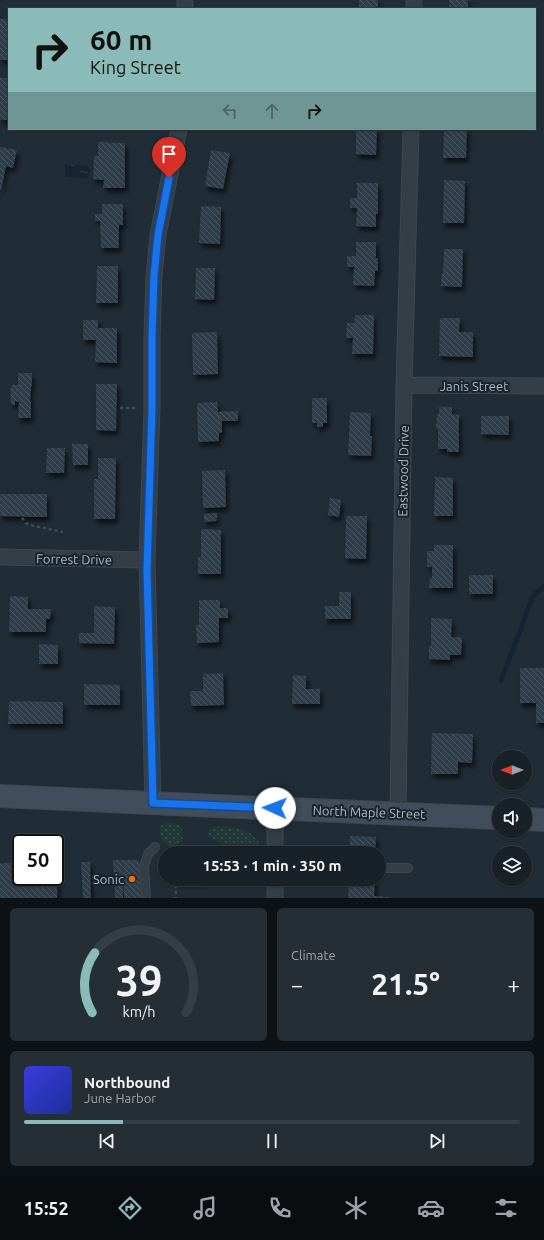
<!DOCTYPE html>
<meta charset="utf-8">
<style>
body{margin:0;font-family:Ubuntu,sans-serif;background:#252e34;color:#f1f3f6;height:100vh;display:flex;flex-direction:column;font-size:15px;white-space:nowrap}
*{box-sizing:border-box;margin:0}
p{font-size:13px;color:#9fa3a8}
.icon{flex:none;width:22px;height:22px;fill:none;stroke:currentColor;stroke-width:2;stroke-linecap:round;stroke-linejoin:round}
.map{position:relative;height:898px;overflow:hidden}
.sheet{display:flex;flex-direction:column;gap:10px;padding:10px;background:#0d1216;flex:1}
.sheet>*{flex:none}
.top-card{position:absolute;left:8px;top:8px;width:528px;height:122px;border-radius:0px;box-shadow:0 1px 3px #0004,0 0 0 1px #363e45;background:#8bbbb9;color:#111;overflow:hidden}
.needle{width:26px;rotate:270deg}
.tools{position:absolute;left:492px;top:750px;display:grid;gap:8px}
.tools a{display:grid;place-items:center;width:40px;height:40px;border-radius:50%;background:#182128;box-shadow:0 1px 3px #0004,0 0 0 1px #363e45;font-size:20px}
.speed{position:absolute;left:12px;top:834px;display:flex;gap:8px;font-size:20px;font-weight:700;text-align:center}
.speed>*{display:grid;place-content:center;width:52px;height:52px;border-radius:50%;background:#182128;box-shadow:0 1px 3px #0004,0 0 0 1px #363e45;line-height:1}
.speed .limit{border:2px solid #111;border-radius:6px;background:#fff;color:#111}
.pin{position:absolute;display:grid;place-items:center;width:34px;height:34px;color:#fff;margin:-41px -17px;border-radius:50% 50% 50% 0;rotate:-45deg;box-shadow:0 0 4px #0007}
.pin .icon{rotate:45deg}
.me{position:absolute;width:44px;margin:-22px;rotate:272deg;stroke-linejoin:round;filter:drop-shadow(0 0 3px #0008)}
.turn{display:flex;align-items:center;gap:14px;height:84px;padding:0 16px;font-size:18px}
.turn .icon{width:52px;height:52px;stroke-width:2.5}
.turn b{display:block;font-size:28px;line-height:34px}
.lanes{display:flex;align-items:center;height:38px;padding:0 16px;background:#0003;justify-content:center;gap:20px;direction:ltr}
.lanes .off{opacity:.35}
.big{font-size:30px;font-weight:700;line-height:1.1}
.sheet .widget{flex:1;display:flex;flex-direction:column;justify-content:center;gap:6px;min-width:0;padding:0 14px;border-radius:6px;background:#252e34}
.sheet .dial{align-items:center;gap:0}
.dial svg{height:104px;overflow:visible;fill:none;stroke:#363e45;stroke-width:7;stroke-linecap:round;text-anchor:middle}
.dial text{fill:#f1f3f6;stroke:none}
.song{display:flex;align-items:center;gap:12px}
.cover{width:48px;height:48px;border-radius:6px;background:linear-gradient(135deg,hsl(240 70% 55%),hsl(230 70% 35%))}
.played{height:4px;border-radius:2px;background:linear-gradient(90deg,#8bbbb9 20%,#363e45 20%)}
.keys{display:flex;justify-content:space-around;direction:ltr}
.heat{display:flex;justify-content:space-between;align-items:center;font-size:22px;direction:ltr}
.sheet .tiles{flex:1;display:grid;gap:10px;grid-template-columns:1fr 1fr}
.widget:last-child{grid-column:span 2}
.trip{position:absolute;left:158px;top:846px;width:228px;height:40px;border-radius:20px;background:#182128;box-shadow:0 1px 3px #0004,0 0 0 1px #363e45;font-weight:700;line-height:40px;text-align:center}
.tab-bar{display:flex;height:64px;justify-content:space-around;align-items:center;background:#0a0d10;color:#9fa3a8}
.tab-bar .icon{width:28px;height:28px}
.tab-bar .selected{color:#8bbbb9}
.tab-bar b{font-size:18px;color:#f1f3f6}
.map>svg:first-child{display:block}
.grass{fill:url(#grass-dots)}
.water{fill:url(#water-ripples)}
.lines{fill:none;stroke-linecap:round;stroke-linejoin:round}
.stream{stroke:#142433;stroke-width:4.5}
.building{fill:url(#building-back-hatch);filter:url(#shadow)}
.service-casing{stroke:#3d4750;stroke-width:10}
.minor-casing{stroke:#3d4750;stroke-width:17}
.secondary-casing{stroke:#3d4750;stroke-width:24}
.path{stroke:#3a504f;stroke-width:2.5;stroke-dasharray:3 3;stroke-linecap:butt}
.service{stroke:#333e47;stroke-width:8}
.minor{stroke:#333e47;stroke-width:15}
.secondary{stroke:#414d5a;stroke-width:22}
.route-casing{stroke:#114b97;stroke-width:10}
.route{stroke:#1a73e8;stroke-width:7}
.food-dot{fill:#e8710a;stroke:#19232b;stroke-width:1.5}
.labels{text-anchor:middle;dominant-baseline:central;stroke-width:4;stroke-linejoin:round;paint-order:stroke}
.street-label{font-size:13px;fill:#adb9c4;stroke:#19232b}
.poi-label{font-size:13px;fill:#adb9c4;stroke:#19232b;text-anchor:end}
</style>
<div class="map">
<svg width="544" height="898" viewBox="0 0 544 898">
<defs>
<pattern id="grass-dots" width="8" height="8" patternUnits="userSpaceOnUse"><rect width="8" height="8" fill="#223737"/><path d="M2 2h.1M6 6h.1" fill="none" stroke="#3f5252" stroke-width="1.8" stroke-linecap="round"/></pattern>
<pattern id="water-ripples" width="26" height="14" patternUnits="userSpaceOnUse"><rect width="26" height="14" fill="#142433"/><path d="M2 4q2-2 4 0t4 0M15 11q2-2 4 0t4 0" fill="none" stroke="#34424f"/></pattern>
<pattern id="building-back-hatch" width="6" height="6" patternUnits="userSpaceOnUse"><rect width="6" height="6" fill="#2f3e4a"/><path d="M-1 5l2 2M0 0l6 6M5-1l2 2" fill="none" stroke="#4a5862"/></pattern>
<filter id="shadow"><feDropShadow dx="2.5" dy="4.5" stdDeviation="2" flood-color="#0009"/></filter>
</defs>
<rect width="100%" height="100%" fill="#202c36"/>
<path class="grass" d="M170 822 180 825 182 829 183 838 175 847H172C162 843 157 835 161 825Z
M213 827C227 826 247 826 256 839 260 843 262 848 264 853H235L221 843 209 836C208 831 209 829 213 827Z"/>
<path class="water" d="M65 165H88V168L90 169V174H88V178L65 177Z"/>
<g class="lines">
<path class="stream" d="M501 681 533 596 544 586"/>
</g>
<path class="building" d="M359 0H378V9H359Z
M449 0H468V9H449Z
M0 19H9V60H0Z
M0 78H9V120H0Z
M356 129H377L376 155 356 154Z
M444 129H467L466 158H443Z
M98 142 125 143V188H103L104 180 93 179 94 156H98Z
M0 147 17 150 13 168 6 166 1 190H0Z
M211 150 230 153 223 189 205 186Z
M444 180 465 181 464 223H443Z
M357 183H378V214H376V227L356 226 357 208H350V198H357Z
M102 204H123V225H119V248H101L100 221H95V214H102Z
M201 206 221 207 220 244 199 243Z
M356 242H376V258H378V271H375L374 286 353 285 354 267H347V256H356Z
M444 249H463L462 287 441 286 442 273H443Z
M97 266H118V303H96Z
M196 268H215L214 300 195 299Z
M355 315H374L373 354H352L353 338H346L347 323H354Z
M440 318H460L459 332H473V357L439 356Z
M83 320H98V328H117V363L95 362 96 340H83Z
M217 332 218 374 193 375 192 333Z
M18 373H32V385L31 387 30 402H31V418H18L19 402 15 401V405L11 404 10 390 12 385H18Z
M96 384H117L116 431 96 430Z
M312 398H327V423H323V427H317V423H312Z
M217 402 218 412 238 411V421H222V433H219V441L198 442 197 403Z
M439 407H452V414L459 415V452H447V449H438V429H436L437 414H439Z
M350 412 371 413 370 436H372L371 456 348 455Z
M481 416H509V435L481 434Z
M72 444H88V465H73Z
M47 448H65L64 473H46Z
M98 458H116L115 519H94V479H98Z
M225 470 226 507 203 508 202 471Z
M435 477 453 478V516H434Z
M0 494H47V517L0 516Z
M330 498 341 500 339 517 328 515Z
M217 513V521L204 522V514Z
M346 516H367L366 559 345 558Z
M201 529 221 530V574H198V557H201Z
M434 545H453V588H429L430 578H432V567H427V551H434Z
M469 575H493V594H469Z
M339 592H351V619H325V606H339Z
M10 596 28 597V609H51L50 619H46V632H9Z
M199 600H220V608H228V618H219V642L197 643 196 625H199Z
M94 606 115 607 114 644 79 643V633H94Z
M431 618 452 619 451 637H462L461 655H450V660L429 659V646H431Z
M39 644 58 645V664H39Z
M520 668H544V723H536V703H520Z
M223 673 224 705 191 706 190 691H203V674Z
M293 675 306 676V689H320V704H292Z
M84 684 120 685V705H84Z
M9 701 63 702V724H8Z
M432 733 473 734 472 763 458 762V774H431Z
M350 836 376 837 375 853H349Z
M113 860H122L123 898H115Z
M122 860H139L141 898H124Z
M81 862H90L91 898H83Z
M0 863H21V877H55V864H58L57 898H0Z
M177 879H204V881L177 882Z
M349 879H375L374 896 389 897V898H348Z"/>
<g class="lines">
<g class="service-casing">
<path id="service" d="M379 868H408
M146 898 144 866 148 854 155 847"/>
</g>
<g class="minor-casing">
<path id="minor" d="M185 9V0
M414 9V0
M404 385 544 386
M0 557 147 560
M153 803 147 560 152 409V336L154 276 158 235 179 129
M275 809V853
M398 813 404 385 411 129
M275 879V898"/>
</g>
<g class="secondary-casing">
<path id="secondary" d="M0 796 194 805 499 818
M525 819 544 820"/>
</g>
<path class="path" d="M120 408H138
M22 518 26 523 30 525 63 532
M173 849 174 853
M175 879 176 898"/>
<use href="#service" class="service"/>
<use href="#minor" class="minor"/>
<use href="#secondary" class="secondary"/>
</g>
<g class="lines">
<g class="route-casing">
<path id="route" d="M169 178 158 235 154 276 152 336V409L147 570 153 803 275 808"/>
</g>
<use href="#route" class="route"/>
</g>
<circle class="food-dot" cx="132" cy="879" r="4"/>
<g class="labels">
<g class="street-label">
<text x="474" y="386">Janis Street</text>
<text transform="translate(403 471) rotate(-89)">Eastwood Drive</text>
<text transform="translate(74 559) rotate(1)">Forrest Drive</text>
<text transform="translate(369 812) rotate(2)">North Maple Street</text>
</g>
<g class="poi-label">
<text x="124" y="879">Sonic</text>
</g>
</g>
</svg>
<div class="tools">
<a><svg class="needle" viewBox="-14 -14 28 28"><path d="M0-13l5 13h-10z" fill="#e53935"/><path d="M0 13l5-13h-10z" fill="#9fa3a8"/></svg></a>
<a><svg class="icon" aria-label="sound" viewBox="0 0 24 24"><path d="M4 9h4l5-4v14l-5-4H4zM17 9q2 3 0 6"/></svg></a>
<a><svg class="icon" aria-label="layers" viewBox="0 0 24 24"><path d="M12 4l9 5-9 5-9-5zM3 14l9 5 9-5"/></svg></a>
</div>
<div class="speed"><div class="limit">50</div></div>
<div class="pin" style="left:169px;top:178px;background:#d93025"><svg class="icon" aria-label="arrive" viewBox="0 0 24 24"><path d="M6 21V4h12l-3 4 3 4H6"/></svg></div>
<svg class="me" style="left:275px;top:808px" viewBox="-20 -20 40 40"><circle r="19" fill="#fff"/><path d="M0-13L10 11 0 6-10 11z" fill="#1a73e8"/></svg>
<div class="trip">15:53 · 1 min · 350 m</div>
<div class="top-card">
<div class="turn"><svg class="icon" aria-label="right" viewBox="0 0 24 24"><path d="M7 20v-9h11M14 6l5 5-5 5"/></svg><div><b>60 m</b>King Street</div></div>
<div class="lanes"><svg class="icon off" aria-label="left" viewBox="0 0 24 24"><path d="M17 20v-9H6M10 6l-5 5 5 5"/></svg><svg class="icon off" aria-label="ahead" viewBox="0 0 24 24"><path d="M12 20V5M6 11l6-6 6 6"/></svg><svg class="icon" aria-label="right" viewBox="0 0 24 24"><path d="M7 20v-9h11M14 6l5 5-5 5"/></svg></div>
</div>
</div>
<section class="sheet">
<div class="tiles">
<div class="widget dial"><svg viewBox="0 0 100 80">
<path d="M14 69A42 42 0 1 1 86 69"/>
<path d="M14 69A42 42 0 0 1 16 23" stroke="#8bbbb9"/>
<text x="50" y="56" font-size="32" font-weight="700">39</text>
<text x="50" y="72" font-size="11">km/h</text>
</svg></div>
<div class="widget"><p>Climate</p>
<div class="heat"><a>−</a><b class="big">21.5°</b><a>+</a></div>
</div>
<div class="widget">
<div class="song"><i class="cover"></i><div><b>Northbound</b><p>June Harbor</p></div></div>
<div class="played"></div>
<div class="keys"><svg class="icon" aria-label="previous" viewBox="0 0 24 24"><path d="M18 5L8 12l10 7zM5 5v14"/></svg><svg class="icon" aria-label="pause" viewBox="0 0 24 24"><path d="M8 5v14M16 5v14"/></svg><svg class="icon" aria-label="next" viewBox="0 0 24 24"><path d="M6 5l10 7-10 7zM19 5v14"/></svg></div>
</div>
</div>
</section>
<nav class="tab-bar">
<b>15:52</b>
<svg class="icon selected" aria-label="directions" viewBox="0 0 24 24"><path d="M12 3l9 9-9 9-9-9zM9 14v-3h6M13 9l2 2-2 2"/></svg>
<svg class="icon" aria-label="music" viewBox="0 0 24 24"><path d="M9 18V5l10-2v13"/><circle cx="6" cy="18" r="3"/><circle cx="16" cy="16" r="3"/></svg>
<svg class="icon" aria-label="phone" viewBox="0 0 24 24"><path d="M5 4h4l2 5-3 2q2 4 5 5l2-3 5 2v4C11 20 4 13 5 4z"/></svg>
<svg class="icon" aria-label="climate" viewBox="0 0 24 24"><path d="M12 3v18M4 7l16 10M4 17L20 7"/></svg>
<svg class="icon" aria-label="car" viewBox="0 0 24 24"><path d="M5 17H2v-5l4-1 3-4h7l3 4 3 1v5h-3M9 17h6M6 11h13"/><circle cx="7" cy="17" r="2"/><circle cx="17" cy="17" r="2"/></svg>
<svg class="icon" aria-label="filters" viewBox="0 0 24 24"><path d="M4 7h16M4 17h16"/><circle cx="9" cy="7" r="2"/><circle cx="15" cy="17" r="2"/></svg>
</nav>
